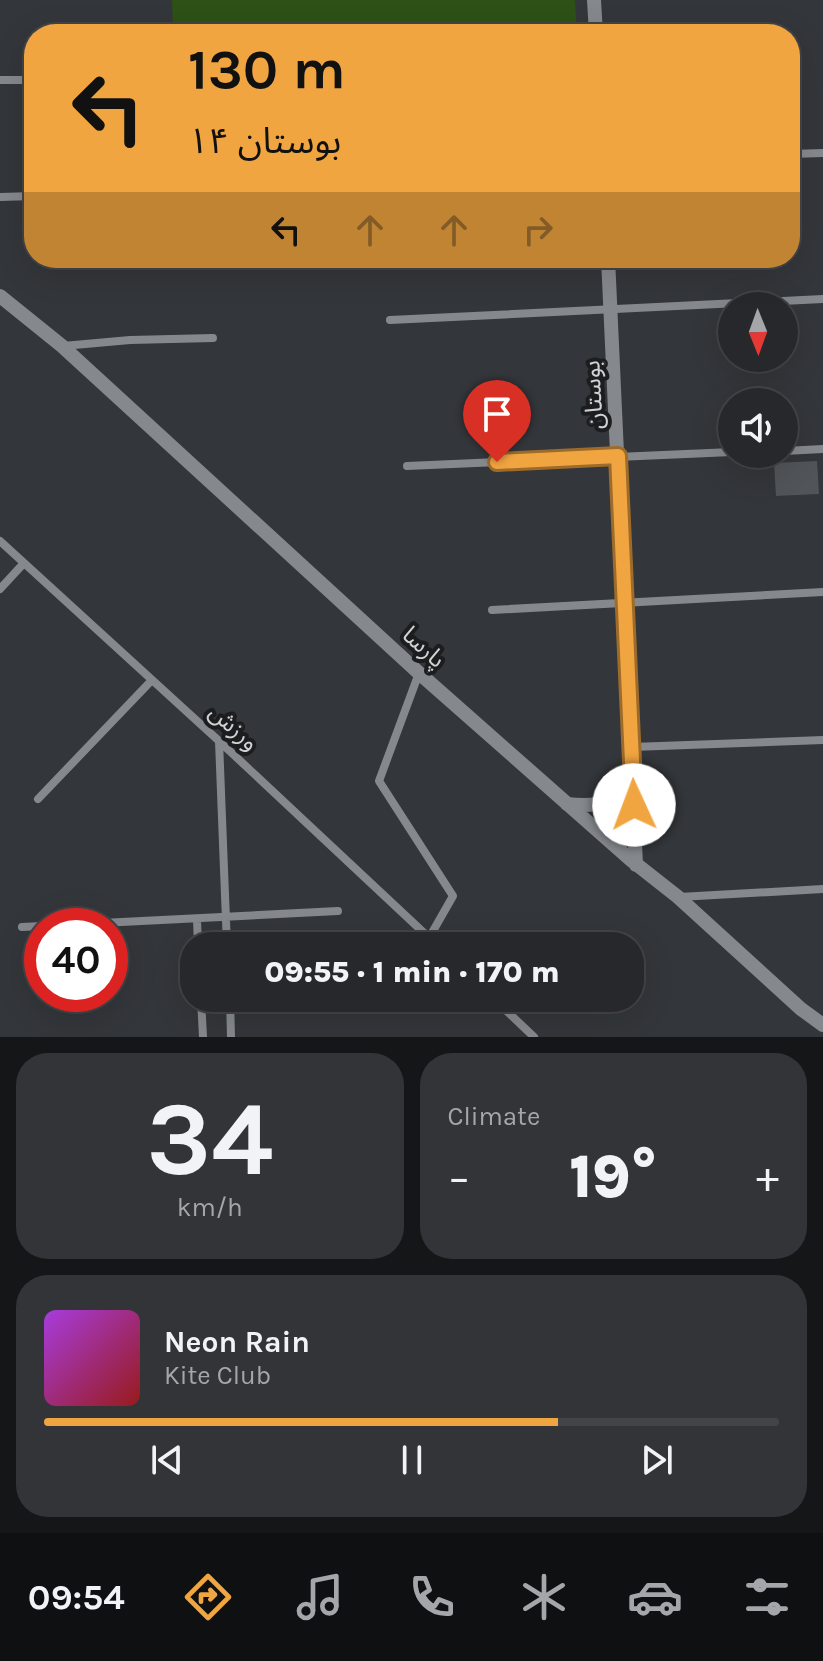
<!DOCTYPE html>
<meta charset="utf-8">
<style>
body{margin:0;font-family:Karla,"Noto Sans Arabic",sans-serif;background:#323438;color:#f1f3f6;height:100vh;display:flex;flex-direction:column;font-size:30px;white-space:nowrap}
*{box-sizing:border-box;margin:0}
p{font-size:26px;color:#a4a6a9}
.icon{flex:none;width:44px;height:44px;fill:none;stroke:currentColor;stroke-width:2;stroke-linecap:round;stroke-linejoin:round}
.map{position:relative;height:1037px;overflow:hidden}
.panel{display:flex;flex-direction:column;gap:16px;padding:16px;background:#151618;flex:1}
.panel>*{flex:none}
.hud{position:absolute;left:24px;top:24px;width:776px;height:244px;border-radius:32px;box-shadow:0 8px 32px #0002,0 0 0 2px #424448;background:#f1a540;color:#111;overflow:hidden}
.needle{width:52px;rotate:179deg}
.controls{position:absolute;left:718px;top:292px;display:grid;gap:16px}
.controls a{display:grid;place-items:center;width:80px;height:80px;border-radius:50%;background:#26282c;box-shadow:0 8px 32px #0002,0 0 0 2px #424448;font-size:40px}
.speed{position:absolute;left:24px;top:908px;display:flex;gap:16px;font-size:40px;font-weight:700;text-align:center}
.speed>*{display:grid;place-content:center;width:104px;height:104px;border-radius:50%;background:#26282c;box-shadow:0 8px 32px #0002,0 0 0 2px #424448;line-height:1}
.speed .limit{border:12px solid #d22;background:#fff;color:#111}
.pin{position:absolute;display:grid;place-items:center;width:68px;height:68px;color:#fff;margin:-82px -34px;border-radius:50% 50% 50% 0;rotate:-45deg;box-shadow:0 0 8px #0007}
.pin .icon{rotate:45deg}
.me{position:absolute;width:88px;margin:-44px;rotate:358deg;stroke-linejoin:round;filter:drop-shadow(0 0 6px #0008)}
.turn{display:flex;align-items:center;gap:28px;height:168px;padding:0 32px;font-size:36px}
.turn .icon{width:104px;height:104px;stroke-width:2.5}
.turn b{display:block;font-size:56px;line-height:68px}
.lanes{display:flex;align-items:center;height:76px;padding:0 32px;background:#0003;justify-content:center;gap:40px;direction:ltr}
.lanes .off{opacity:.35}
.big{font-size:60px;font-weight:800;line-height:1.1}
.panel .tile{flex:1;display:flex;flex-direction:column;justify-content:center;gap:12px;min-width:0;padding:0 28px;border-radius:32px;background:#323438}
.panel .dial{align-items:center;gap:0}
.dial b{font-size:104px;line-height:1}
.song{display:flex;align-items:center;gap:24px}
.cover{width:96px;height:96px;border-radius:12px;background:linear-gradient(135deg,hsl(280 70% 55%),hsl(0 70% 35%))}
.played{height:8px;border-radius:4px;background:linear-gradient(90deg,#f1a540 70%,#424448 70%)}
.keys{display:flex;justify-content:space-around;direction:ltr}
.heat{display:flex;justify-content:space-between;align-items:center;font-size:44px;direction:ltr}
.panel .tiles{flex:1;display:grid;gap:16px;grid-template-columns:1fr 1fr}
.tile:last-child{grid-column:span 2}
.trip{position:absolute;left:180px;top:932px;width:464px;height:80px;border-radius:32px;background:#26282c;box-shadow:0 8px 32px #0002,0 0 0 2px #424448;font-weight:800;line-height:80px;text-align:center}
.menu{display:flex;height:128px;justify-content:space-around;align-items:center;background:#0f1012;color:#a4a6a9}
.menu .icon{width:56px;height:56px}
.menu .selected{color:#f1a540}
.menu b{font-size:36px;color:#f1f3f6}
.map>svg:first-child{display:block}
.green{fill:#2d5116}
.building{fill:#515458}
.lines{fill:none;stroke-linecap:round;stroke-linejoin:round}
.minor{stroke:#85898e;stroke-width:8}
.tertiary{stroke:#85898e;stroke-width:14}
.route-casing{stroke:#9d6b2a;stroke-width:20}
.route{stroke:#f1a540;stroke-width:14}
.labels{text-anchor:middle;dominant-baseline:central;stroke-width:8;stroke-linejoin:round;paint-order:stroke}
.street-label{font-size:24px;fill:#d1d2d5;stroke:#1c1d1f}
</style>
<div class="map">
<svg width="823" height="1037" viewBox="0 0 823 1037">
<rect width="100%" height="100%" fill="#33363a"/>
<path class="green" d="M172 0H575L577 34H173Z"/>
<path class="building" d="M817 461 819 494 776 496 774 463Z"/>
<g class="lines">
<path class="minor" d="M0 80H34
M790 154 823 153
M0 197 34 196
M390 320 823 299
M63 346 130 340 213 338
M784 451 823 449
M407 466 732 452
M0 541 219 741 438 946
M0 589 24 563
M492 610 823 592
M419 673 379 781 453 896 429 938
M219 741 227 946
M632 747 823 740
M38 799 152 680
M679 897 823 889
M197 919 198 946
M22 927 338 911
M201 998 203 1037
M230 998 231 1037
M493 998 534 1037"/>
<path class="tertiary" d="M594 0 596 34
M608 258 636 865
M0 296 62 346 419 673 631 860 678 897 801 1009 823 1025
M567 804C597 807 619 805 633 776"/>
</g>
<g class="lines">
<g class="route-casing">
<path id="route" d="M497 462 618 456 634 805"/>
</g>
<use href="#route" class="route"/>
</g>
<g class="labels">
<g class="street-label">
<text transform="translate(593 395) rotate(-93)">بوستان</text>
<text transform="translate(424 647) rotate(42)">پارسا</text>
<text transform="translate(234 727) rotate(42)">ورزش</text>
</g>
</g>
</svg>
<div class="controls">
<a><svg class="needle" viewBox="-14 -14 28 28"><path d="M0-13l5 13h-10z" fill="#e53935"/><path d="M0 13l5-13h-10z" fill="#a4a6a9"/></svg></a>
<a><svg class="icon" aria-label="sound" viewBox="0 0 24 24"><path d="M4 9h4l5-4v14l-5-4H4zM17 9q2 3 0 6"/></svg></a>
</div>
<div class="speed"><div class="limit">40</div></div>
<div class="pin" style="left:497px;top:462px;background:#d93025"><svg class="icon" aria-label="arrive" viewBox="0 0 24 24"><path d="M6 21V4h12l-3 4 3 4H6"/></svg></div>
<svg class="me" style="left:634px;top:805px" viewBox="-20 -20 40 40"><circle r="19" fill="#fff"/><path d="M0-13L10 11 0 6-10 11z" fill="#f1a540"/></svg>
<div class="trip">09:55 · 1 min · 170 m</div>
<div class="hud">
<div class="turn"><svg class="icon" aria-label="left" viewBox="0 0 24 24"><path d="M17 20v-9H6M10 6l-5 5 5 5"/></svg><div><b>130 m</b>بوستان ۱۴</div></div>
<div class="lanes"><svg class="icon" aria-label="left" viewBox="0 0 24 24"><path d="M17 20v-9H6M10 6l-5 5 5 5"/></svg><svg class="icon off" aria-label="ahead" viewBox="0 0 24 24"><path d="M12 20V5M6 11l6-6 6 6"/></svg><svg class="icon off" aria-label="ahead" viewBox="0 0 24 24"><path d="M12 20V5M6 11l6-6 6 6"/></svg><svg class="icon off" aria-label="right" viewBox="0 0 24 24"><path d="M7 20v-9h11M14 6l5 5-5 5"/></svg></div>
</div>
</div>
<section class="panel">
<div class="tiles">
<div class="tile dial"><b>34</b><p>km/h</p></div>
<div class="tile"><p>Climate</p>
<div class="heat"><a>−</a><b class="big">19°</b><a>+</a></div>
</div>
<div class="tile">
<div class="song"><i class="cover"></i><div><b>Neon Rain</b><p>Kite Club</p></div></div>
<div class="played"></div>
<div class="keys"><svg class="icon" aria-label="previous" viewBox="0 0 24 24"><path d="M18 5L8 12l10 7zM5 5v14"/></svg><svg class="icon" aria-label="pause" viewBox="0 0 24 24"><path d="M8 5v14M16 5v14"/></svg><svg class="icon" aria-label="next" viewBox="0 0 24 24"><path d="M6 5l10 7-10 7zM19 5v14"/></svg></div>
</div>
</div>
</section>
<nav class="menu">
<b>09:54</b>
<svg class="icon selected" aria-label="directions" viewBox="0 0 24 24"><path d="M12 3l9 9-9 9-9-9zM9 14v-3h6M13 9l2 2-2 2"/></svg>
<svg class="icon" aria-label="music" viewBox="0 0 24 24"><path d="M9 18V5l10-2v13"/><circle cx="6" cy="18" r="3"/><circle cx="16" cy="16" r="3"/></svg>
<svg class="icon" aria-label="phone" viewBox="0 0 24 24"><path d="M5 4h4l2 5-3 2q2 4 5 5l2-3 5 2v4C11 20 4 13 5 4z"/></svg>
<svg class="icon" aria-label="climate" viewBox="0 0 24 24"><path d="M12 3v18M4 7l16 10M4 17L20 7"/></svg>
<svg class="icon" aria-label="car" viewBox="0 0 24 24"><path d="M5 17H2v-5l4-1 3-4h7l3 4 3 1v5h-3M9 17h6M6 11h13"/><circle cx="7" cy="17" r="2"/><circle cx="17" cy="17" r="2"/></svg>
<svg class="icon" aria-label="filters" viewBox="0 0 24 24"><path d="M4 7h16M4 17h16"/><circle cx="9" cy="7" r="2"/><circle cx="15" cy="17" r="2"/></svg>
</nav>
